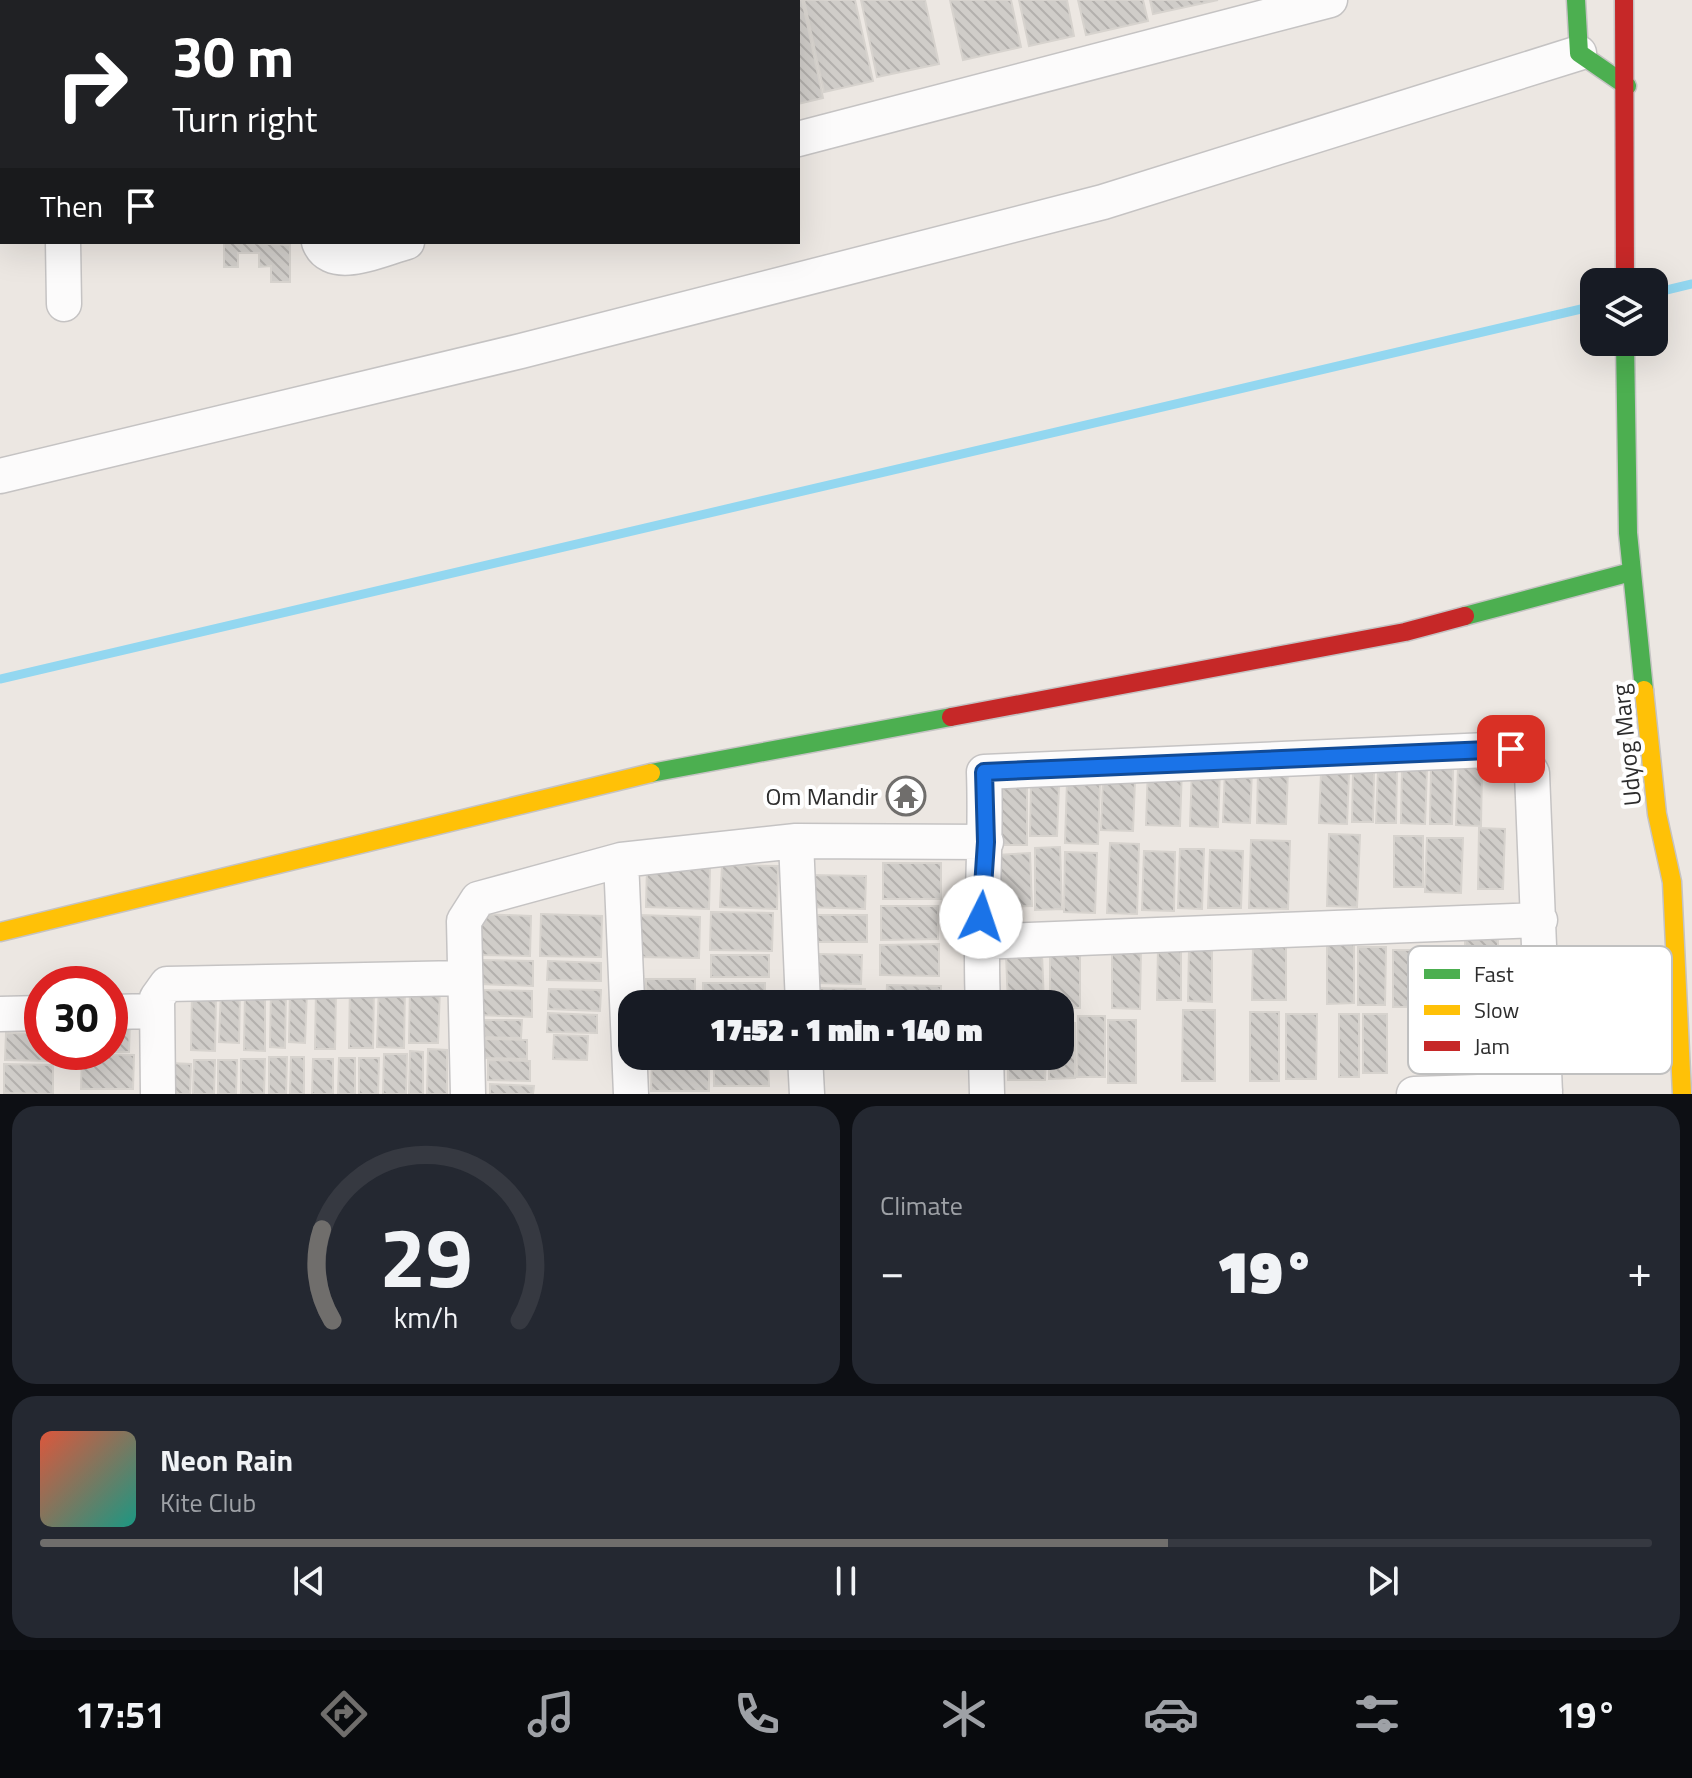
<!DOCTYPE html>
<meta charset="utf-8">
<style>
body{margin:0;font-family:"Titillium Web",sans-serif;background:#242831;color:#f1f3f6;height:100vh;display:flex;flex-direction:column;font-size:30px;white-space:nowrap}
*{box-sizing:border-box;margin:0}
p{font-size:26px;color:#9ea1a6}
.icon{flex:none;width:44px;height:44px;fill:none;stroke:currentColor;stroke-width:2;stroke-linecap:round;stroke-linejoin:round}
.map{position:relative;height:1094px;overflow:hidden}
.side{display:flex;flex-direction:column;gap:12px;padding:12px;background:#0d0f14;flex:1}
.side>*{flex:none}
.hud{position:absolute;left:0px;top:0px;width:800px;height:244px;box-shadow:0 8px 32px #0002;background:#202124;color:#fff;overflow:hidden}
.fabs{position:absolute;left:1580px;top:268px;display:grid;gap:16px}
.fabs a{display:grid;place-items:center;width:88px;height:88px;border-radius:16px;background:#171b24;box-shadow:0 8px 32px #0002;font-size:40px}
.speed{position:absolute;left:24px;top:966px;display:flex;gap:16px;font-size:40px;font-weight:700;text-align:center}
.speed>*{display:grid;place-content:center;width:104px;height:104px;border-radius:50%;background:#171b24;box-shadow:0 8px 32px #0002;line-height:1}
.speed .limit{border:12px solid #d22;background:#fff;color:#111}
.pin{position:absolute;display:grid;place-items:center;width:68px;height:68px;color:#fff;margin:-34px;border-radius:16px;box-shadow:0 4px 12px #0006}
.me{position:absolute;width:88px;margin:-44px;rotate:4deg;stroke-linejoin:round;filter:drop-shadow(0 0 6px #0008)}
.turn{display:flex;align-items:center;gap:28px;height:168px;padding:0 40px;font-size:36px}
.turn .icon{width:104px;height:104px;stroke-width:2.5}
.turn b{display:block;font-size:56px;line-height:68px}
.then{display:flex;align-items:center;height:76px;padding:0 40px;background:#0003;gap:16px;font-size:30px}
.big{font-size:60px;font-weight:800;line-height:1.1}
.side .card{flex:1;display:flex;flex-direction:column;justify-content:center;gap:12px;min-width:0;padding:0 28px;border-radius:24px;background:#242831}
.side .dial{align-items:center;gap:0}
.dial svg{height:208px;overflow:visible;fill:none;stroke:#363941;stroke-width:7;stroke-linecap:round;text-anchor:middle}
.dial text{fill:#f1f3f6;stroke:none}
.song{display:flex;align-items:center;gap:24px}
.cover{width:96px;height:96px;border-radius:12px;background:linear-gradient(135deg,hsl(10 70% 55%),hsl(170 70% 35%))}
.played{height:8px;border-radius:4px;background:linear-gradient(90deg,#706e6c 70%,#363941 70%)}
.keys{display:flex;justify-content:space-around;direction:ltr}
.heat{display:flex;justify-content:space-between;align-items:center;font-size:44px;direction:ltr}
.side .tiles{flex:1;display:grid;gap:12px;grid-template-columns:1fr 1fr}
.card:last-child{grid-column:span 2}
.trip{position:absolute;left:618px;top:990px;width:456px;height:80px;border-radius:24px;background:#171b24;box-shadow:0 8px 32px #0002;font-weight:800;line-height:80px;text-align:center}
.tabs{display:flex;height:128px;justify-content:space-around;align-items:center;background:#090b0e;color:#9ea1a6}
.tabs .icon{width:56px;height:56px}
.tabs .on{color:#706e6c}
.tabs b{font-size:36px;color:#f1f3f6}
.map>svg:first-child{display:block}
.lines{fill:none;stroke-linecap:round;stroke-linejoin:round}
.stream{stroke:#93d7f0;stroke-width:9}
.building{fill:url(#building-back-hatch);stroke:#d7d3ce;stroke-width:2}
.street-casing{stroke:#c5c3c3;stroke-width:37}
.fast-casing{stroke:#c5c3c3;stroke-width:21}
.slow-casing{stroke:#c5c3c3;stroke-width:21}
.jam-casing{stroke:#c5c3c3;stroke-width:21}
.street{stroke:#fcfbfb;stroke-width:34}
.fast{stroke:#4caf50;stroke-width:18}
.slow{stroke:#ffc107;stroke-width:18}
.jam{stroke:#c62828;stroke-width:18}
.route-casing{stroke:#114b97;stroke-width:20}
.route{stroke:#1a73e8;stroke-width:14}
.labels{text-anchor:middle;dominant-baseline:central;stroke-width:8;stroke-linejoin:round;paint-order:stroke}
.street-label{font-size:24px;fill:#2d2d2d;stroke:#fff}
.poi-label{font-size:24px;fill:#2d2d2d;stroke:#fff;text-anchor:end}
.key{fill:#fff;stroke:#c0c0c0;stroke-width:2}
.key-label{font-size:22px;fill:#2d2d2d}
</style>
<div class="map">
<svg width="1692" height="1094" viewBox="0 0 1692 1094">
<defs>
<pattern id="building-back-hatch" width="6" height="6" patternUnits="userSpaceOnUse" patternTransform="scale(2)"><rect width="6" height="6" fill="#d0cdc9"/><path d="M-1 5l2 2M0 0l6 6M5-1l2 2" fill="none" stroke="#b3b0ad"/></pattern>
</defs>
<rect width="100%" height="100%" fill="#ece7e2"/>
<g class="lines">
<path class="stream" d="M1654 293 1692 284
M0 679 1594 306"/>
</g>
<path class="building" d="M323 0H390V2H323Z
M398 0H467V2H398Z
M732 0H802L823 98 798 104V2Z
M804 0H855L873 81 824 92Z
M861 0H925L939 64 877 77Z
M950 0H1011L1021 47 963 60Z
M1019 0H1067L1074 36 1029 46Z
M1078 0H1143L1148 21 1086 35Z
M1150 0H1218L1153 14Z
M224 242 290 245V282H271V266L259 267V253H238V267H224Z
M1148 767H1182L1180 826 1146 825Z
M1458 767H1482L1481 826 1456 825Z
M1192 768 1220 769 1218 827 1190 826Z
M1225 768 1252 769 1250 823 1223 822Z
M1258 768 1288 769 1286 824 1257 823Z
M1378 769 1397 770 1396 823H1376Z
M1402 769H1427L1425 824 1401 823Z
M1431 769H1453L1452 824H1430Z
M1321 773H1349L1347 824 1319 823Z
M1353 773H1374L1373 822H1352Z
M1103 779 1135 780 1133 831 1101 830Z
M1067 781 1100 782 1098 844 1065 843Z
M996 782H1027V845H996Z
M1031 785 1059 786 1057 836H1030Z
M1479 828 1505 829 1503 889H1478Z
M1329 834 1360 835 1357 907 1327 906Z
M1394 836H1423V887H1394Z
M1427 838H1463L1461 893 1425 892Z
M1251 840 1290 841 1288 909 1249 908Z
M1110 843 1139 844 1137 914 1107 913Z
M1060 847 1062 909 1035 910V848Z
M1180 849H1204L1202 909 1178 908Z
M1210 850 1243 851 1241 908H1208Z
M1144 851 1175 852 1174 911 1142 910Z
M1065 852 1097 853 1095 913 1064 912Z
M1030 853 1032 906 999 907 997 855Z
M883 863H941V899H883Z
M722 865 778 866 777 909 720 907Z
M647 866 710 868 709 909 646 907Z
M808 875 866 876 865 909 807 907Z
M881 906H938V939L881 940Z
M711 912 773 913 772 951 710 950Z
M481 914 531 916 530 956 479 955Z
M541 914 602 916 601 957 540 956Z
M639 915 700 917 699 958 638 957Z
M813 915H867V942H812Z
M1465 938H1498V992H1465Z
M1327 939 1354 940V1003L1327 1004Z
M939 944V976L880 975V945Z
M1050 945H1080V1008H1060V1004H1050Z
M1141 946 1140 1009 1112 1008V947Z
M1253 946H1286V1000H1252Z
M1158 947H1181V1000H1157Z
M1358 947H1386L1385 1005H1358Z
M1189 948H1212V1002L1188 1001Z
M1393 950H1418L1417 1007H1393Z
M1042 953 1044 1004H1008L1006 955Z
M817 954 862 955 861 984 816 983Z
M711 955H769V977H711Z
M481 960 533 961V986L480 984Z
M548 961 601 963V981L547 980Z
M646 979H695V1004H646Z
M350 982 374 983 373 1048H349Z
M379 982 405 983 404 1048 377 1047Z
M703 983H765V1004H703Z
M887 985 941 986V1004H886Z
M410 987 440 988 438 1043H409Z
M816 988 865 989V1004H816Z
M221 989H240L239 1043 219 1042Z
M290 989 307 990 305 1043 289 1042Z
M316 989 336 990 335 1049H315Z
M549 989 601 990 600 1011 548 1009Z
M245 990H265V1051L244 1050Z
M271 990H286L285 1048 270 1047Z
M479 990 532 991V1017L478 1015Z
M192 993 216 994 215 1051 191 1050Z
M1183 1010H1215V1081H1182Z
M1250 1012H1279V1081H1250Z
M548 1013 597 1015V1033L547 1032Z
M1286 1014H1317L1316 1079H1286Z
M1339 1014H1359V1077H1339Z
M1363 1014H1387V1073H1363Z
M1078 1016H1105V1077H1077Z
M110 1018 130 1019 129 1052H110Z
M481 1020H522L521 1038 480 1037Z
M1108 1020H1136V1083H1108Z
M1060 1022 1075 1023V1078L1049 1079V1056H1060Z
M6 1033 42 1034V1052H52V1061L5 1060Z
M554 1035 588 1036 587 1060 553 1059Z
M484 1039 527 1040V1059L483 1058Z
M428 1049 447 1050V1094H427Z
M410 1051 423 1052V1094H409Z
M82 1054 134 1055 133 1089H81Z
M384 1054H407L406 1094H383Z
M768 1056 769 1086H714V1057Z
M1008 1056H1046L1045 1080H1008Z
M269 1057H287L286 1094H269Z
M291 1057H304V1094H290Z
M339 1058H355V1094H338Z
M359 1058H379L378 1094H359Z
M241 1059H265L264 1094H241Z
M313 1059H333V1094H312Z
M194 1060H215L214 1094H193Z
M218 1060H237L236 1094H218Z
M488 1060 530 1061V1081L488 1080Z
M652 1061H709V1091H651Z
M170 1063 191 1064 190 1094H170Z
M4 1064 53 1065V1094L4 1093Z
M490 1084 534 1086 533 1094H490Z"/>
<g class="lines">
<g class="street-casing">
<path id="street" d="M58 0V2
M281 0 282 2
M533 0V2
M623 2 631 0
M0 91 2 90
M798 139 1330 0
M63 242 64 304
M319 242C331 274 383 248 407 242
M0 476 521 351 1103 202 1579 53
M796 841 803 1004
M621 860 631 1094
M980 942 1540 920
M983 1004C979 926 987 850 984 772L1511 749 1520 753 1532 773 1545 1094
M110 1012 156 1011
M0 1014 42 1013
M805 1056 807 1094
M986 1056 987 1094
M158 1094 157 998 167 984 464 978
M468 1094 464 921 478 899 621 860 796 841 986 842
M1414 1094 1545 1090"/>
</g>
<g class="fast-casing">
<path id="fast" d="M1576 0 1579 53 1627 86
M1625 342 1628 533 1644 690
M1465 616 1631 572
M651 773 951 717"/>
</g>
<g class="slow-casing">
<path id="slow" d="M1644 690 1657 814 1672 882 1682 1094
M0 932 651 773"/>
</g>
<g class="jam-casing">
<path id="jam" d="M1624 0 1625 282
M951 717 1405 632 1465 616"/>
</g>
<use href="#street" class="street"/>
<use href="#fast" class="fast"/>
<use href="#slow" class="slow"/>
<use href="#jam" class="jam"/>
</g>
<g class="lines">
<g class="route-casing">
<path id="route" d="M981 917 986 842 984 772 1511 749"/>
</g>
<use href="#route" class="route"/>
</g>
<defs>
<g id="temple-ring" transform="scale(2)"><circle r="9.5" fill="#fff" stroke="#706e6c" stroke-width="1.5"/><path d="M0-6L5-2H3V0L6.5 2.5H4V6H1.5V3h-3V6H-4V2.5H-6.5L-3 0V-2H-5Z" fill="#706e6c"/></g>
</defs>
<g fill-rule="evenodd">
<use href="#temple-ring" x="906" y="796"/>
</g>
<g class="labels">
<g class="street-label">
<text transform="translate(1626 745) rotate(-96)">Udyog Marg</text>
</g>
<g class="poi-label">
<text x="878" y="796">Om Mandir</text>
</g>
</g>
<rect x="1408" y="946" width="264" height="128" rx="12" class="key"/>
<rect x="1424" y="969" width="36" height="10" fill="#4caf50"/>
<rect x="1424" y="1005" width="36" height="10" fill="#ffc107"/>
<rect x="1424" y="1041" width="36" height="10" fill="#c62828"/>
<g class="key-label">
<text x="1474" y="982">Fast</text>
<text x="1474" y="1018">Slow</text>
<text x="1474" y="1054">Jam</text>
</g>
</svg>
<div class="fabs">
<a><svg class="icon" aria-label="layers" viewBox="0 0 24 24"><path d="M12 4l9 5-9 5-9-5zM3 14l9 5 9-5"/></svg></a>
</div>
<div class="speed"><div class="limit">30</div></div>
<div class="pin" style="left:1511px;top:749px;background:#d93025"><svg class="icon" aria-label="arrive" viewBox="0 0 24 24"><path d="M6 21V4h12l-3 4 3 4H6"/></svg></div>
<svg class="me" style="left:981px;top:917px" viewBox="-20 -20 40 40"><circle r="19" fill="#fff"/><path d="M0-13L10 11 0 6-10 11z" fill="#1a73e8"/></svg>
<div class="trip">17:52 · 1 min · 140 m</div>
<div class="hud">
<div class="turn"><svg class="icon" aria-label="right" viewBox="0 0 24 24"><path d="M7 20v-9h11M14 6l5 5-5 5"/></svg><div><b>30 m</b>Turn right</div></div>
<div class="then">Then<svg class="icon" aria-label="arrive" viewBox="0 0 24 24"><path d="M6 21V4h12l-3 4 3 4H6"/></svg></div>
</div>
</div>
<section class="side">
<div class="tiles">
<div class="card dial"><svg viewBox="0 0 100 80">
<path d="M14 69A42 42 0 1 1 86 69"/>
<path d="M14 69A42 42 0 0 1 10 34" stroke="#706e6c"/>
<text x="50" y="56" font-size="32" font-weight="700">29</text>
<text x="50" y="72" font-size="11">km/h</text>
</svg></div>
<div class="card"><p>Climate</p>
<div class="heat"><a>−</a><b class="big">19°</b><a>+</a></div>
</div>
<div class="card">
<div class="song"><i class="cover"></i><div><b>Neon Rain</b><p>Kite Club</p></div></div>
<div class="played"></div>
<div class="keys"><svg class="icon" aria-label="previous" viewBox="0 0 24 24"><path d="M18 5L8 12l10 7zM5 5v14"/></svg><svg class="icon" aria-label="pause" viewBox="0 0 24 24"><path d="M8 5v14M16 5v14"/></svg><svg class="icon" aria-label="next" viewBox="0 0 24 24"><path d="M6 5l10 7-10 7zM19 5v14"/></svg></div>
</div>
</div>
</section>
<nav class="tabs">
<b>17:51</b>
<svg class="icon on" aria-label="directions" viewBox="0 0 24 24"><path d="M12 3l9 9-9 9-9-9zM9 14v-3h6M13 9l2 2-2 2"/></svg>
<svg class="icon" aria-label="music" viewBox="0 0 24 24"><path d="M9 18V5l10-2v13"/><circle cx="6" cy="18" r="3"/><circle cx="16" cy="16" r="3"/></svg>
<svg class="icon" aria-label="phone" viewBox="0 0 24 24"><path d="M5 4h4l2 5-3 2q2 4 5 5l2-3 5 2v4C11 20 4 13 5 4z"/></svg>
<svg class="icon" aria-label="climate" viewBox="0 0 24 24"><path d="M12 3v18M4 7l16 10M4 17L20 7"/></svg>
<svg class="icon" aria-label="car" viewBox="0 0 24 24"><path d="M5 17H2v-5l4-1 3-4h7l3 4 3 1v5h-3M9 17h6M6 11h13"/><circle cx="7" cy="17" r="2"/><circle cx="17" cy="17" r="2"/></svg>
<svg class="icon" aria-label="filters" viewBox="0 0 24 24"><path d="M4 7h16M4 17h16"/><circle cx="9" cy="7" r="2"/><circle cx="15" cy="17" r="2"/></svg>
<b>19°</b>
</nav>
